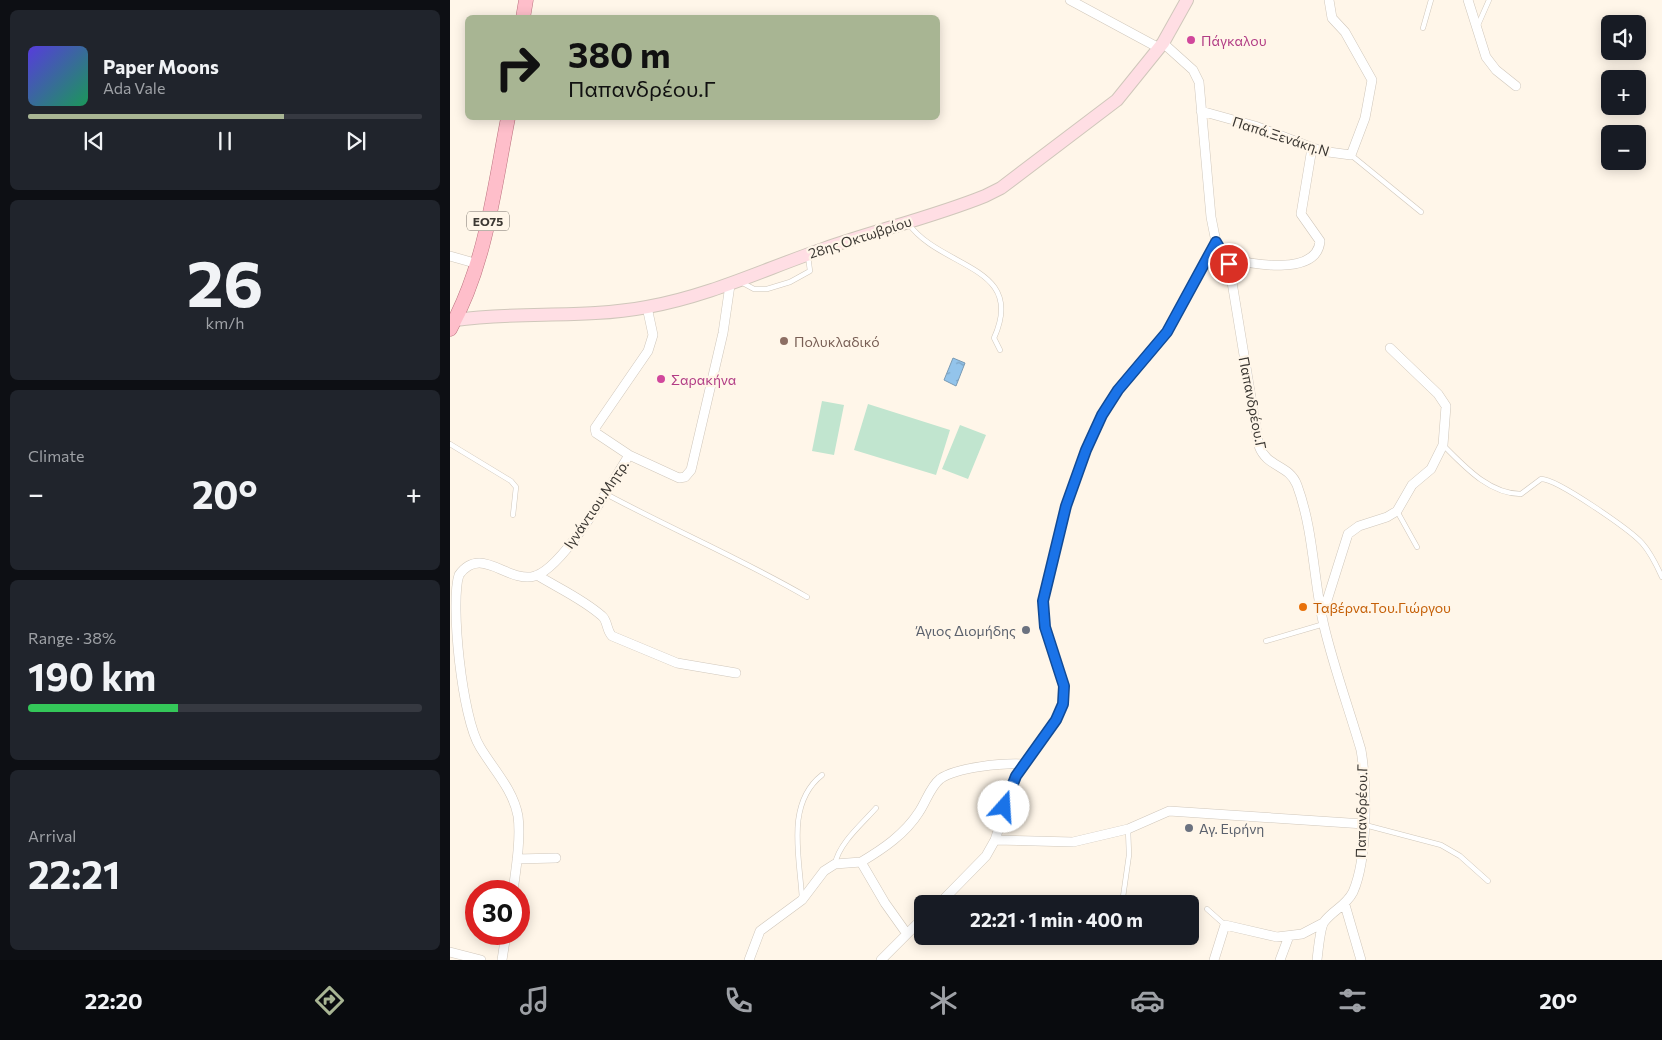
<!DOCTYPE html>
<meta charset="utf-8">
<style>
body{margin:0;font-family:Commissioner,sans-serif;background:#20242c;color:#f1f3f6;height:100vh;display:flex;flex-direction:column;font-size:19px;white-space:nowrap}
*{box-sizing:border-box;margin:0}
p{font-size:16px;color:#9ea1a6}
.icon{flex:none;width:28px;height:28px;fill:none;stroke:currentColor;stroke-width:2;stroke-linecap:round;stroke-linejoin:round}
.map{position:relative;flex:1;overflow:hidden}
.side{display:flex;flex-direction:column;gap:10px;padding:10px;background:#0d0f14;width:450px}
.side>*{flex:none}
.top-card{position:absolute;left:15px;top:15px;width:475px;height:105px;border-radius:8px;box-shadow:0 2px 12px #0003;background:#a8b593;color:#111;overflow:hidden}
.tools{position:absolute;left:1151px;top:15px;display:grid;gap:10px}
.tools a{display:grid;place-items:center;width:45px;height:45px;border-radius:8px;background:#171b24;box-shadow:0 2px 12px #0003;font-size:25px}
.speed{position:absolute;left:15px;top:880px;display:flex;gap:10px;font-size:25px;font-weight:700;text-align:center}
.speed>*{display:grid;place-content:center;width:65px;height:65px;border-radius:50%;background:#171b24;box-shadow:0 2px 12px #0003;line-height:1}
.speed .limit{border:8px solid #d22;background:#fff;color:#111}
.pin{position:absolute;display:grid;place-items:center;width:42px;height:42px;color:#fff;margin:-21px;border:2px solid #fff;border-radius:50%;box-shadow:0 1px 5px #0007}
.me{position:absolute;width:55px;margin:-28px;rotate:19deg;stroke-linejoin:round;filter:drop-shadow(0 0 4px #0008)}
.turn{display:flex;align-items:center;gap:18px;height:105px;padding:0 20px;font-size:22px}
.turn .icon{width:65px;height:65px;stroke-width:2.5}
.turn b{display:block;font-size:35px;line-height:42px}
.big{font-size:38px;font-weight:700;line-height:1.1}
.side .widget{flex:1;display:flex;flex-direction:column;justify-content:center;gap:8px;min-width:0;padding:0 18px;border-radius:8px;background:#20242c}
.side .dial{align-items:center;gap:0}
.dial b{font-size:65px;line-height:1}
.song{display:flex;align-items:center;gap:15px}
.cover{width:60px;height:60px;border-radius:8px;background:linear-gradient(135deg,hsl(250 70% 55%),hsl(150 70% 35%))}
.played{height:5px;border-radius:2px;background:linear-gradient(90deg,#a8b593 65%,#363941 65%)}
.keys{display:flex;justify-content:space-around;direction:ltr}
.heat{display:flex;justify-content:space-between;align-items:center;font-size:28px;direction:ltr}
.charge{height:8px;border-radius:4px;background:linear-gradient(90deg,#34c759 38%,#363941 0)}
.trip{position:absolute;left:464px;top:895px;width:285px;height:50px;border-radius:8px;background:#171b24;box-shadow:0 2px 12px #0003;font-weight:700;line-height:50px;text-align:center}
.menu{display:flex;height:80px;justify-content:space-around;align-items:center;background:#090b0e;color:#9ea1a6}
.menu .icon{width:35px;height:35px}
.menu .active{color:#a8b593}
.menu b{font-size:22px;color:#f1f3f6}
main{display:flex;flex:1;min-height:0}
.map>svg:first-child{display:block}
.pitch{fill:#c1e5cf}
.water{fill:url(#water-ripples);stroke:#799ab4}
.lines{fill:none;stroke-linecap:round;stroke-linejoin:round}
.service-casing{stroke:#d0c7bb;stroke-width:5.5}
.minor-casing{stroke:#d0c7bb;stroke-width:10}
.secondary-casing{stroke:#d0c7bb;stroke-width:14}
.primary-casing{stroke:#ba727e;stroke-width:15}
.service{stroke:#fff;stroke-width:4.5}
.minor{stroke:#fff;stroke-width:9}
.secondary{stroke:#ffdee4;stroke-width:12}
.primary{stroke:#febeca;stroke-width:14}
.route-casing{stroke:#114b97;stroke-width:12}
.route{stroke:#1a73e8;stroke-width:9}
.hotel-dot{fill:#d1479c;stroke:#fff6e9;stroke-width:2}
.education-dot{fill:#8d6e63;stroke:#fff6e9;stroke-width:2}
.food-dot{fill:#e8710a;stroke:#fff6e9;stroke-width:2}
.worship-dot{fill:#6b7280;stroke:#fff6e9;stroke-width:2}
.labels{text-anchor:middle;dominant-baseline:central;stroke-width:4.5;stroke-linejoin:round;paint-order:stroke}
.shield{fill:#fff6e9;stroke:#76716a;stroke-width:1}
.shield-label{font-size:12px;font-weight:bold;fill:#3c3833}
.hotel-label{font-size:14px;fill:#b23c85;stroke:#fff6e9;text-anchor:start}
.street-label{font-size:14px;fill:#3c3833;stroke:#fff6e9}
.education-label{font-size:14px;fill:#785e54;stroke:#fff6e9;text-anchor:start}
.food-label{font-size:14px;fill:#c56008;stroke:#fff6e9;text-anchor:start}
.worship-label{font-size:14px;fill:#5b616d;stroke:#fff6e9;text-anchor:end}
</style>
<main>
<section class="side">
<div class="widget">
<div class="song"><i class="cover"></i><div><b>Paper Moons</b><p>Ada Vale</p></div></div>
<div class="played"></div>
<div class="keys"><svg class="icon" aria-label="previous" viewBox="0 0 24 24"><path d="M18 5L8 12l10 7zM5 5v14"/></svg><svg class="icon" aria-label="pause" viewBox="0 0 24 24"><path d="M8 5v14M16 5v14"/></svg><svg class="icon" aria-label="next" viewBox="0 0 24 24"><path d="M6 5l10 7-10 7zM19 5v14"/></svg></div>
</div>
<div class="widget dial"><b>26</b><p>km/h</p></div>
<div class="widget"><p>Climate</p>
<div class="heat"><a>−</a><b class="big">20°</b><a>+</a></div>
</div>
<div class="widget"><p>Range · 38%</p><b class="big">190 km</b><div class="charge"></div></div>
<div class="widget"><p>Arrival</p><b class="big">22:21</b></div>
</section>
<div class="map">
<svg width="1212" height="960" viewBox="0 0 1212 960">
<defs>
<pattern id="water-ripples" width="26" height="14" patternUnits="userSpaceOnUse" patternTransform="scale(1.25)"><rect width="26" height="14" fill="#93c4eb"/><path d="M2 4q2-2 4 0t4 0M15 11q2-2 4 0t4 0" fill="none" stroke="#79a0bf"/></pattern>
</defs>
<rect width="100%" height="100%" fill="#fff6e9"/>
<path class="pitch" d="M372 401 394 405 384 455 362 451Z
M418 404 500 430 486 475 404 450Z
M510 425 536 435 518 479 492 469Z"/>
<path class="water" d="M503 358 515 363 506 386 494 380Z"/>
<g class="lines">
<g class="service-casing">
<path id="service" d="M1028 25 1039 0
M973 28 981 0
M901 155 971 212
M458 223C490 269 577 265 544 338L550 350
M291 282 304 289H317L340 282 360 271 358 256
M0 444 61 481 66 487 63 515
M993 445C1014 466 1039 494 1071 494L1091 479C1106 478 1180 530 1192 543 1201 553 1207 566 1212 577
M156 494C223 530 292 559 357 597
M947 511 967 547
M816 641 874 624
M915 825 991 845 1010 856 1038 881
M385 864C389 843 412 824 426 808
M352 899C350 858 335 804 372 775
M672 904 679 855 678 829
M757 909 775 925"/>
</g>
<g class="minor-casing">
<path id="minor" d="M620 0 709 48
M1018 0 1036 57 1046 70 1066 86
M713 43 743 70 749 82 761 217 766 242 779 264 809 446C817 468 839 464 847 485 864 531 863 579 874 626 884 668 899 709 911 750 917 786 918 858 903 892 896 906 883 910 874 922 870 928 868 952 867 960
M751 111 805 126 871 151 901 155 915 118 922 80 895 32 882 18 879 0
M0 256 28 264
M777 258C800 264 867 277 870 241L851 214 862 148
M179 455 229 478 235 477 241 470 273 333 280 285
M87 575C108 588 133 599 152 616 158 621 156 630 162 636L227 663 286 673
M874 610 898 534 909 526 937 517 947 511 962 485 981 469 993 445 996 406 988 394 940 348
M545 840 623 842 678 829 719 811 914 824
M67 859 106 858
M411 862C433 849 455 834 469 812 476 802 480 787 490 779 507 767 553 763 573 764
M63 891C66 869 71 838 68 816 63 789 43 769 30 747 12 719 0 602 9 575 31 544 58 584 85 576 114 567 162 483 179 455L146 433 145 428 198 351 203 335 197 307
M489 904 536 856 545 840 566 776 606 720 613 704 614 686 595 627 593 601 616 506 636 450 652 415 668 390 717 332 766 242
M895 905 911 960
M0 952 31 960
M52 960 56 934
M299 960 310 931 352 900 374 871 385 864 411 862 435 903 457 934
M431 960 472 919
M764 960 775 925 827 937 852 934 873 923
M830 960 839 936"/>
</g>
<g class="secondary-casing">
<path id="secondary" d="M5 320C69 311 134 319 197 307 259 296 315 269 373 249 427 230 483 217 535 196L551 188 667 100 713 43 737 0"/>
</g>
<g class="primary-casing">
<path id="primary" d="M73 18 76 0
M0 329C36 264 44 189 58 118"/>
</g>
<use href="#service" class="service"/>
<use href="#minor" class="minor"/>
<use href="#secondary" class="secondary"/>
<use href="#primary" class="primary"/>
</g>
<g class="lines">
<g class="route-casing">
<path id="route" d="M554 807 566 776 606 720 613 704 614 686 595 627 593 601 616 506 636 450 652 415 668 390 717 332 766 242 779 264"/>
</g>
<use href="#route" class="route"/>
</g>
<g class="hotel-dot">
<circle cx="741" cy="40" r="5"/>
<circle cx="211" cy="379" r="5"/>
</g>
<circle class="education-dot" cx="334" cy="341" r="5"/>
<circle class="food-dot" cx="853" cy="607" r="5"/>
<g class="worship-dot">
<circle cx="576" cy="630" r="5"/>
<circle cx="739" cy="828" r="5"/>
</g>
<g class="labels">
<rect class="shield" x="17" y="211.5" width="42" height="19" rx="4"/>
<g class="shield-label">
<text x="38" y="221">ΕΟ75</text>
</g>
<g class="hotel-label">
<text x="751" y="40">Πάγκαλου</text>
<text x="221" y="379">Σαρακήνα</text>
</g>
<g class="street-label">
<text transform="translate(831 136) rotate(18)">Παπά.Ξενάκη.Ν</text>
<text transform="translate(410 237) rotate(-18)">28ης Οκτωβρίου</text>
<text transform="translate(803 403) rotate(79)">Παπανδρέου.Γ</text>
<text transform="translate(146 504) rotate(-56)">Ιγνάντιου.Μητρ.</text>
<text transform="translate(911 811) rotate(-89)">Παπανδρέου.Γ</text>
</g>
<g class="education-label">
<text x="344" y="341">Πολυκλαδικό</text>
</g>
<g class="food-label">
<text x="863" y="607">Ταβέρνα.Του.Γιώργου</text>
</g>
<g class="worship-label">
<text x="566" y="630">Άγιος Διομήδης</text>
<text x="749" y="828" text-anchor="start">Αγ. Ειρήνη</text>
</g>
</g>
</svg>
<div class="tools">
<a><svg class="icon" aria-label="sound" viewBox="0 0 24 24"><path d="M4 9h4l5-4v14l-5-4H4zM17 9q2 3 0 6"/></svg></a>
<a>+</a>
<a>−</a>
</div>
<div class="speed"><div class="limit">30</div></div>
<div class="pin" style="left:779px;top:264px;background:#d93025"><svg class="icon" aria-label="arrive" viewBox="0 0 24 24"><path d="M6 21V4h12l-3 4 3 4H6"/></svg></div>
<svg class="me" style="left:554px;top:807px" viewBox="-20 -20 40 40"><circle r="19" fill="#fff"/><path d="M0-13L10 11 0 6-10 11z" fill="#1a73e8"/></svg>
<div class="trip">22:21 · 1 min · 400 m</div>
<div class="top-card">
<div class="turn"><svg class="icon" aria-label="right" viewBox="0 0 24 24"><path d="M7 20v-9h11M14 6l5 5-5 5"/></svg><div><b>380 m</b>Παπανδρέου.Γ</div></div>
</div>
</div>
</main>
<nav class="menu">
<b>22:20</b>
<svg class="icon active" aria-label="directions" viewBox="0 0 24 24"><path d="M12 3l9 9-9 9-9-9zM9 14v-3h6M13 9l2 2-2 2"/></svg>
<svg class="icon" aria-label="music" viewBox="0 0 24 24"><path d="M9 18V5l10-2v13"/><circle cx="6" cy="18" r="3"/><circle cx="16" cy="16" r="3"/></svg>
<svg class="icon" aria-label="phone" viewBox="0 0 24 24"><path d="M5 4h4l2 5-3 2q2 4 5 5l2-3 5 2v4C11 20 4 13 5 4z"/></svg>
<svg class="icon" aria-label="climate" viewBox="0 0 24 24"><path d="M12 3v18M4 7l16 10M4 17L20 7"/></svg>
<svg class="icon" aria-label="car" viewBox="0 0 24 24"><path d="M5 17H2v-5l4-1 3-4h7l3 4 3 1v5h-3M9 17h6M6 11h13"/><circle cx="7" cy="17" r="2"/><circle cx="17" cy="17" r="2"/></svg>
<svg class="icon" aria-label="filters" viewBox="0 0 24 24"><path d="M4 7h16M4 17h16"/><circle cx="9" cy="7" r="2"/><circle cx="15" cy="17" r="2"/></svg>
<b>20°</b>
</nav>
